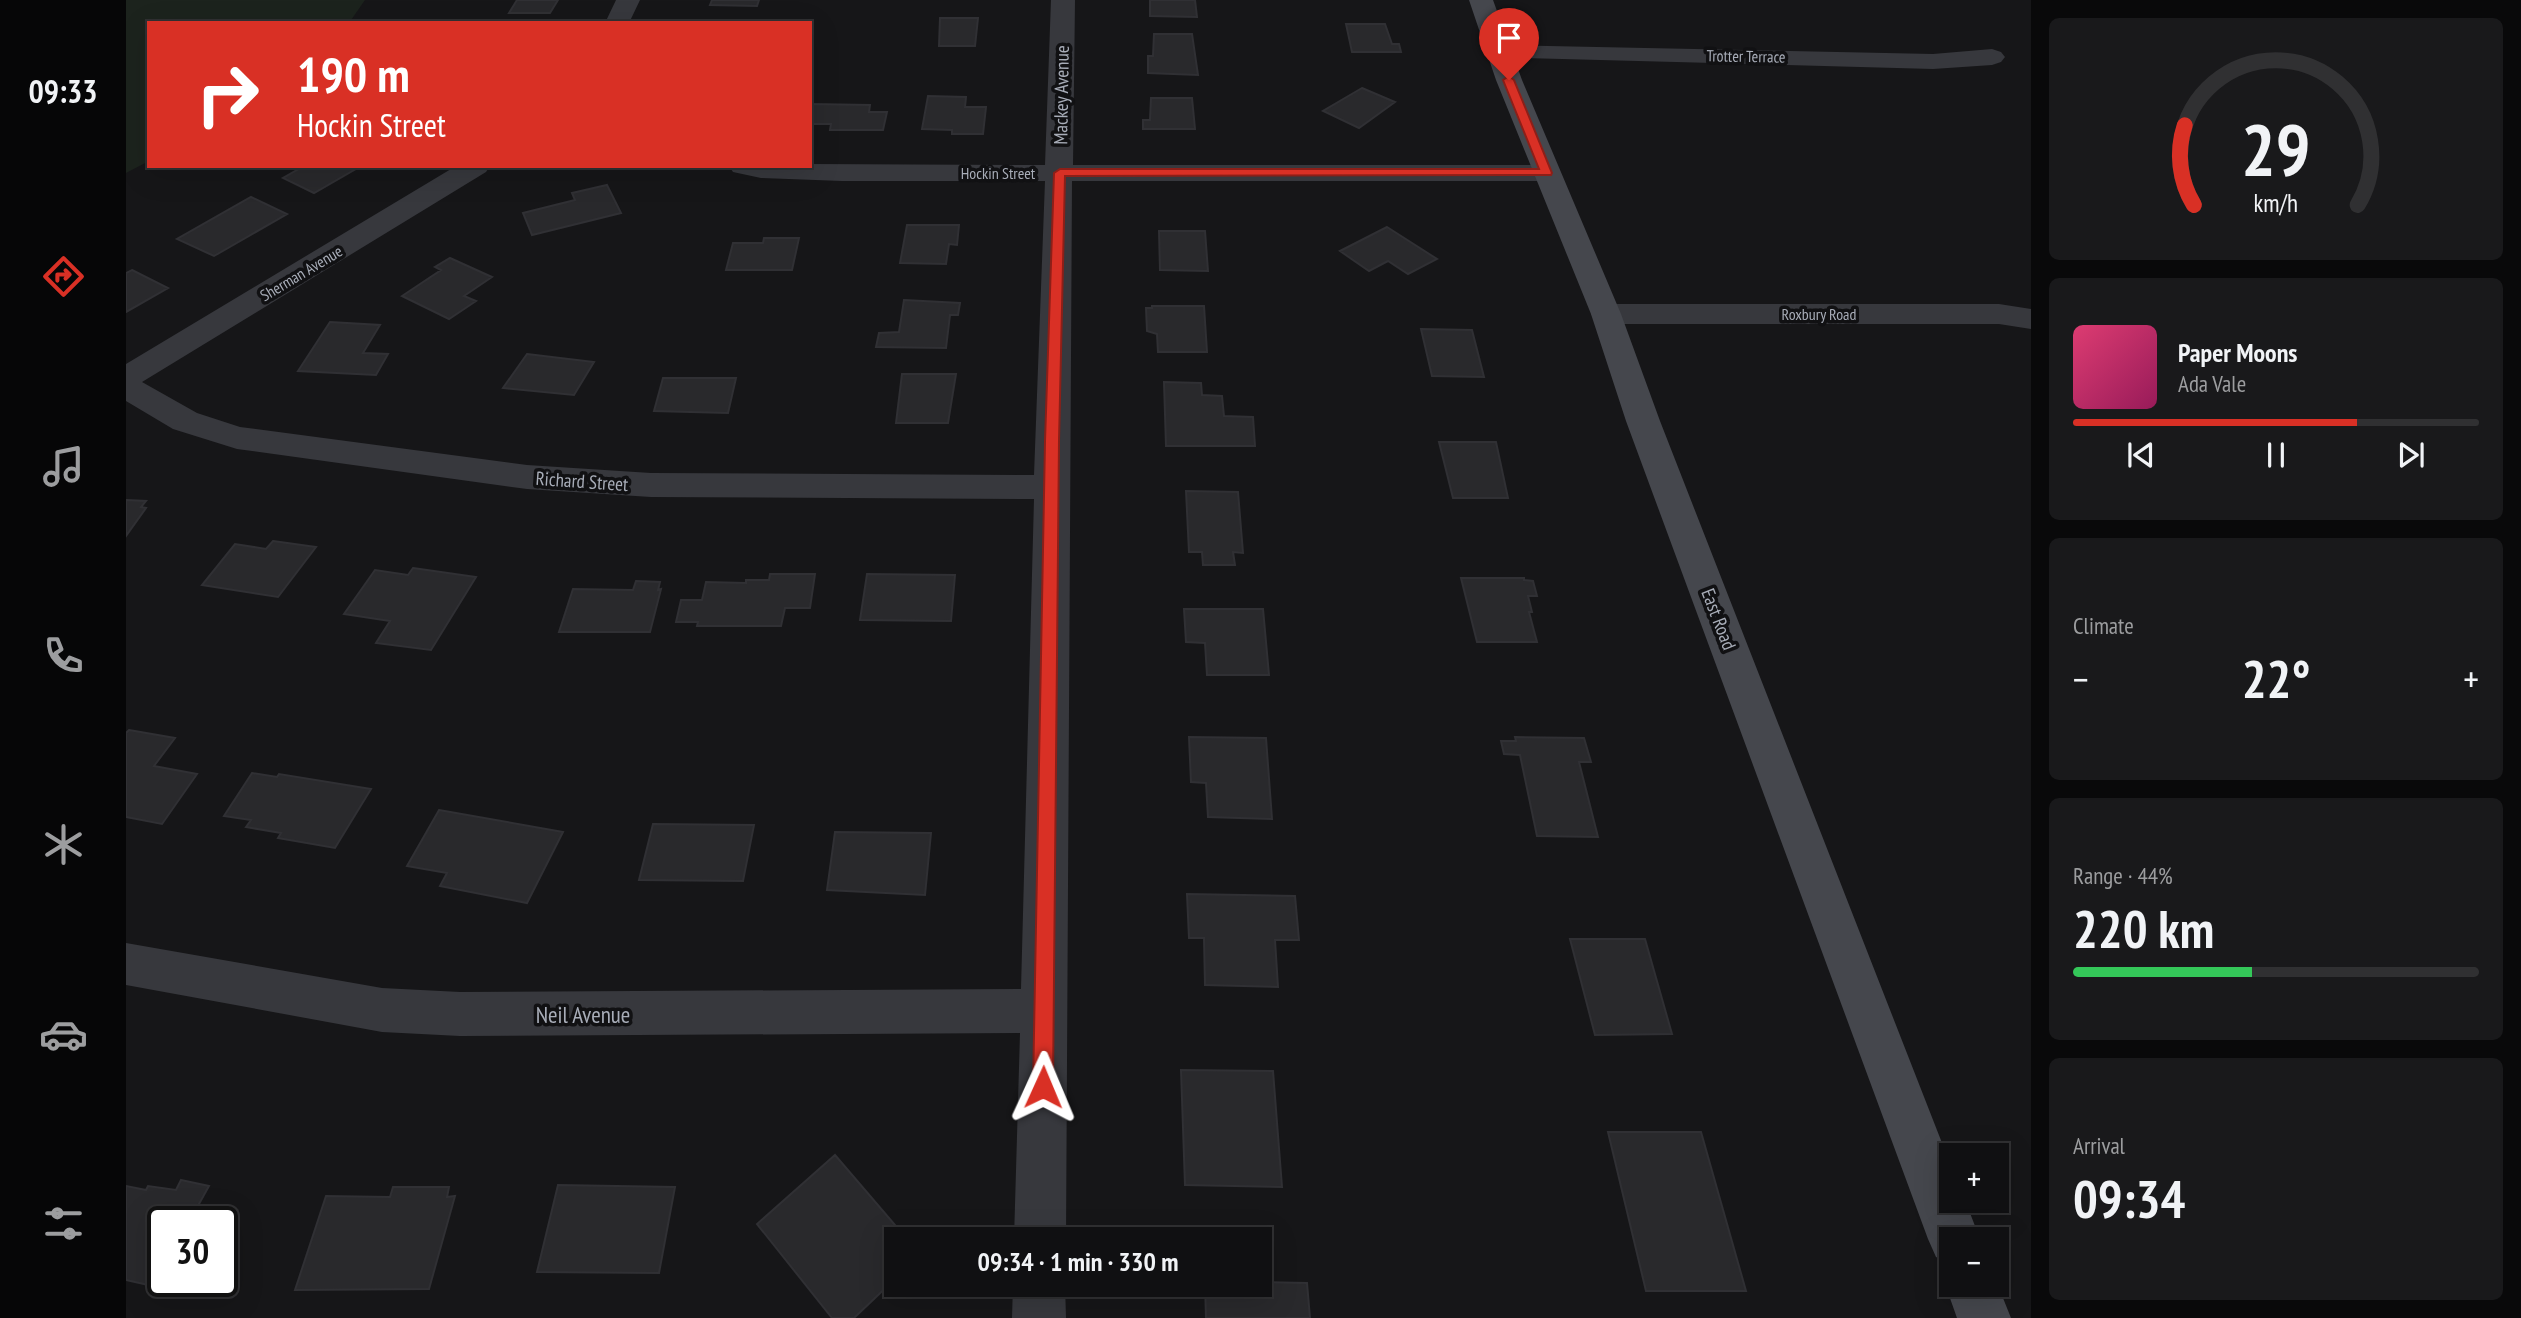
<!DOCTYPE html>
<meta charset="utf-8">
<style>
body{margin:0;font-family:"PT Sans Narrow",sans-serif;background:#19191b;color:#f1f3f6;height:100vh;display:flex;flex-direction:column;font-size:26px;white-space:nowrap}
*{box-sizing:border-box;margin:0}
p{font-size:23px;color:#9c9d9f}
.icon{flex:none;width:38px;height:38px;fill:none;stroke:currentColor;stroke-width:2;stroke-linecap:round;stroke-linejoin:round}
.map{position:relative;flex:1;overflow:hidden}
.side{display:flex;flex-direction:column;gap:18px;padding:18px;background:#09090a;width:490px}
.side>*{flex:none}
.banner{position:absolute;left:21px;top:21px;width:665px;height:147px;border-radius:0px;box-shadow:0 7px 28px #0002,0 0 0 2px #303032;background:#d93025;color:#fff;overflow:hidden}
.tools{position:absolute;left:1813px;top:1143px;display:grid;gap:14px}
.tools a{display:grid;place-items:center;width:70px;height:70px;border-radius:0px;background:#101012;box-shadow:0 7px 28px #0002,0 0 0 2px #303032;font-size:35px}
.speed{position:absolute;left:21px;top:1206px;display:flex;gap:14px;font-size:35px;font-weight:700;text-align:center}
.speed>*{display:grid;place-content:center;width:91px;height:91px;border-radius:50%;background:#101012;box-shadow:0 7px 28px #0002,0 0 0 2px #303032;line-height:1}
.speed .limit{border:4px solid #111;border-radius:10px;background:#fff;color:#111}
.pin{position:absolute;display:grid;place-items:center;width:60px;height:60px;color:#fff;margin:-72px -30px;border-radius:50% 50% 50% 0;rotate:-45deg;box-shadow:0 0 7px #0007}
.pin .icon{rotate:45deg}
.me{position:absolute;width:77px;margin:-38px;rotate:1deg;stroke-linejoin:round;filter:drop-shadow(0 0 5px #0008)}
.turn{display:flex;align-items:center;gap:24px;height:147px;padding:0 35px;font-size:32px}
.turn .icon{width:91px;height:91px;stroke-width:2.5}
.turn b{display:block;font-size:49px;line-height:60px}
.big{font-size:52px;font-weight:800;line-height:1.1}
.side .card{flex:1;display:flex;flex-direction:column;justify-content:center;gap:10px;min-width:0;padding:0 24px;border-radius:10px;background:#19191b}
.side .dial{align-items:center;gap:0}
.dial svg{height:182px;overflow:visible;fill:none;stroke:#303032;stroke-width:7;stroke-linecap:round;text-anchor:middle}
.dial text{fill:#f1f3f6;stroke:none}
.song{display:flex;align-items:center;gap:21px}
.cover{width:84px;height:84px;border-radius:10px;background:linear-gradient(135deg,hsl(340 70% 55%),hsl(330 70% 35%))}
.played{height:7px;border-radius:4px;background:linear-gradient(90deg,#d93025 70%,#303032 70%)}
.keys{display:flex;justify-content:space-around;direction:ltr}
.heat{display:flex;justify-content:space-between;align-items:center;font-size:38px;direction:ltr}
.charge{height:10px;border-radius:5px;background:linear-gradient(90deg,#34c759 44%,#303032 0)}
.trip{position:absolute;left:758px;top:1227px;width:388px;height:70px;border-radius:0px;background:#101012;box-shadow:0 7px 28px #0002,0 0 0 2px #303032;font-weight:800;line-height:70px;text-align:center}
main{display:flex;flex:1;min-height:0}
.tab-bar{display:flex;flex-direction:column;width:126px;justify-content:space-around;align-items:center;background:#060607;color:#9c9d9f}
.tab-bar .icon{width:49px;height:49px}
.tab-bar .current{color:#d93025}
.tab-bar b{font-size:32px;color:#f1f3f6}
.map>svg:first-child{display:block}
.green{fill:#1c231d}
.building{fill:#29292c;stroke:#303034;stroke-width:2}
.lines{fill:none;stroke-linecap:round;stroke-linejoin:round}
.street{fill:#37383d;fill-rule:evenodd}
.secondary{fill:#45474d;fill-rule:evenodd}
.route{fill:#d93025;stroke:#8d1f18;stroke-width:2}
.labels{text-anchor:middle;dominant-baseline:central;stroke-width:7;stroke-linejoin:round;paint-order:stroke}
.far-street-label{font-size:16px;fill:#a8adb8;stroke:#111113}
.street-label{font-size:19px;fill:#a8adb8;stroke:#111113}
.near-street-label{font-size:23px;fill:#a8adb8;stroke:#111113}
</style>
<main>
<nav class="tab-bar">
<b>09:33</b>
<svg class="icon current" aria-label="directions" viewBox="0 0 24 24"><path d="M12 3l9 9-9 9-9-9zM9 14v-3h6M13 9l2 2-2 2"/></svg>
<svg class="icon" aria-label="music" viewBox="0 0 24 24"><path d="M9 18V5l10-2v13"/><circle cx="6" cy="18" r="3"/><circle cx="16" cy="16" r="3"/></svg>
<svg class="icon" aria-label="phone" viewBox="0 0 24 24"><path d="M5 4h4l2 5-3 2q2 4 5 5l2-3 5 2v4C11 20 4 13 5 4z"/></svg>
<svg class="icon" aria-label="climate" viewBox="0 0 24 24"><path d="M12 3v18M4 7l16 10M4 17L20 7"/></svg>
<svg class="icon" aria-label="car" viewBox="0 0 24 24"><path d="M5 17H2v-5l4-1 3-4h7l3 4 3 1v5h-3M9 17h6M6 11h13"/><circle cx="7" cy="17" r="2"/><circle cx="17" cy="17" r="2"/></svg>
<svg class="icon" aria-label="filters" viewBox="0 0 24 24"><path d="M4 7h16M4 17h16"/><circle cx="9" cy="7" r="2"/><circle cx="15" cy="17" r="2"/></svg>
</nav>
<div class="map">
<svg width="1905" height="1318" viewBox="0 0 1905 1318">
<rect width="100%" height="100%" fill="#161618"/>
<path class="green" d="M0 0H239L223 23H23V161L0 173Z"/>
<path class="building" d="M391 0H432L424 13H383Z
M586 0H633L631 6 584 5Z
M1024 0H1069L1071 17 1024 16Z
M814 18H852L849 46H813Z
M1220 24H1259L1266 44H1273L1275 52H1226Z
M1028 34H1066L1072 75 1022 73V56H1027Z
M1236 88 1269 102 1233 128 1197 111Z
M802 96 840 97 839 107H860L857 134H826V130L796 129Z
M1025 98H1066L1069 129H1017V120H1024Z
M684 104 744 105 743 112H761L757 130H704L705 124H684Z
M178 166H235L188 193 157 178Z
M481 185 495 213 406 235 397 213 449 200 446 193Z
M125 197 161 214 88 256 51 239Z
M781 225H833L831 245 823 244 820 264 774 263Z
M1261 227 1311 259 1282 274 1262 261 1243 271 1214 251Z
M1033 231H1079L1082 271 1034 270Z
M638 238H673L666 270H600L607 243H637Z
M324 258 366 277 338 296 350 301 323 319 276 296 315 270 309 267Z
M6 270 42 288 0 312V273Z
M778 300 834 303 832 315H824L820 348 750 347 753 333 773 332Z
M1026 306H1078L1081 352H1032L1031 334 1021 331 1020 308H1026Z
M204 322 254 325 237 353 262 354 250 375 172 371Z
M1295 329 1346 330 1358 377 1306 376Z
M401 354 468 362 448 395 377 388Z
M776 374H830L822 423H770Z
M537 378H610L602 413 528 411Z
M1038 382 1075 383 1076 395 1096 396 1098 416 1127 417 1129 446H1040Z
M1313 442H1370L1382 498H1327Z
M1060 491 1112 492 1117 553 1107 552 1109 565H1077L1076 552H1063Z
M0 500 20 501 15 507 20 508 0 536Z
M147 541 190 547 152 597 76 585 109 544 140 549Z
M287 568 350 577 305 650 250 643 264 621 218 614 249 570 282 575Z
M644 574H689L684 608H659L655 626H571L572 622H550L555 600H576L580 582 620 583V580H643Z
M741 574 829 575 825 621 734 620Z
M1335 578H1398V580L1407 581 1411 596H1402L1406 612H1403L1411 642H1351Z
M510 581 534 582 532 590 535 589 524 632H433L447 589 507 590Z
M1058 609H1137L1143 675H1081L1079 643 1060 642Z
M3 730 49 738 28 766 71 774 36 824 0 817V733Z
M1063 737 1140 738 1146 819 1082 817 1080 783 1065 782Z
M1389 737 1458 738 1465 762H1453L1472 837 1411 836 1394 755 1378 754 1375 741H1390Z
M126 773 151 777 153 774 245 789 209 848 152 838 155 833 120 827 125 820 98 816Z
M313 810 437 832 401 903 314 886 321 873 281 866Z
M527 824 628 825 617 881 513 880Z
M709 832 805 833 799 895 701 890Z
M1061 894 1169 896 1173 940H1149L1152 987 1079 985 1078 938H1063Z
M1444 939H1519L1546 1034 1469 1035Z
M1055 1070 1147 1071 1156 1187 1059 1185Z
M1482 1132H1575L1620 1291H1520Z
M709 1155 781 1239H770V1278L728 1318H706L631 1224Z
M55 1180 83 1186 63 1222H37V1269L27 1286 0 1280V1186L20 1190 22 1186 50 1190Z
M432 1185 549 1187 533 1273 411 1272Z
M267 1187H323L321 1197 329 1196 303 1289 169 1290 200 1196 264 1197Z
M1134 1282 1181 1283 1184 1318H1080L1079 1284H1134Z"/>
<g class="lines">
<path class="street" d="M490 0H514L503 23H479Z
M925 0H949L947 165H1421L1431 167 1435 173 1431 179 1421 181H946L940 1239H888L894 1033 334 1036 256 1032 0 985V943L256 988 334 992 895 989 908 499 525 497 401 489 111 449 47 429 0 401V364L330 166H364L360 172 16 382 71 413 114 427 401 465 525 473 908 475 919 181H716L635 178 607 172 603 166H684V164L919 165Z
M1373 45 1807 54 1866 49 1875 52 1879 57 1875 62 1866 65 1807 69 1364 57 1361 52 1364 47Z
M1480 304H1873L1905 309V329L1873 324H1480L1469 321 1465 314 1469 307Z
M887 1284H939L940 1318H886Z"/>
<path class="secondary" d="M1343 0H1367L1396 80 1495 314 1534 421 1825 1166V1200H1839L1854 1239H1825V1264L1810 1257 1802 1239 1500 421 1465 314 1370 80Z
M1825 1268V1284L1871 1283 1885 1318H1831L1819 1284Z"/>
</g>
<path class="route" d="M1383 76 1388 80 1426 173 1425 175 939 176 933 441 927 1087 924 1094 917 1097 910 1094 907 1087 919 441 928 173 934 169H1413L1377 80Z"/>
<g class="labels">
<g class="far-street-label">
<text transform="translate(1620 56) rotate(1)">Trotter Terrace</text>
<text x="872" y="173">Hockin Street</text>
<text transform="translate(175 273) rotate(-31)">Sherman Avenue</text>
<text x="1693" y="314">Roxbury Road</text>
</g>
<g class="street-label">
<text transform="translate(935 95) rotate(-89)">Mackey Avenue</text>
<text transform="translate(456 481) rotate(4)">Richard Street</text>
<text transform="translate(1593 619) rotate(69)">East Road</text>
</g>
<g class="near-street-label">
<text x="457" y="1014">Neil Avenue</text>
</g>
</g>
</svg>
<div class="tools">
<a>+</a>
<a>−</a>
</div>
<div class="speed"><div class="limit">30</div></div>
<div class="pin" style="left:1383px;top:80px;background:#d93025"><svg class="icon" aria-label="arrive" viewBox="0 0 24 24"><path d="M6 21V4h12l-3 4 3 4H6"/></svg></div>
<svg class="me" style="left:917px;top:1087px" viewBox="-20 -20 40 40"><path d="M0-17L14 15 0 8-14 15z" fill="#d93025" stroke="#fff" stroke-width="4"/></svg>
<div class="trip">09:34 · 1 min · 330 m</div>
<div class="banner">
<div class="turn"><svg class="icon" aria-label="right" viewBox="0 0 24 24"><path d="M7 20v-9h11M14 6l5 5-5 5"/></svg><div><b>190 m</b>Hockin Street</div></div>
</div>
</div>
<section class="side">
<div class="card dial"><svg viewBox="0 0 100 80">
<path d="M14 69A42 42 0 1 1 86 69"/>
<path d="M14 69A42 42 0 0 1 10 34" stroke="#d93025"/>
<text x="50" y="56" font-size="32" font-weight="700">29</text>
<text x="50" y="72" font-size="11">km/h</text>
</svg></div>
<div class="card">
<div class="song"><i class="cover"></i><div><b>Paper Moons</b><p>Ada Vale</p></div></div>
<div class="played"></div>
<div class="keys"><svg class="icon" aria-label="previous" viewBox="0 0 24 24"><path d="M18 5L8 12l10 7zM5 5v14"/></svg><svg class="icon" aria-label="pause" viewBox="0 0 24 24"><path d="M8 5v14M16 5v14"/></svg><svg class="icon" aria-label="next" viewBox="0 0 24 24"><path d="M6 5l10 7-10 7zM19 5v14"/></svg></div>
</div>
<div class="card"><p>Climate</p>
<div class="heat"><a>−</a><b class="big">22°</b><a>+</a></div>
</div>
<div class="card"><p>Range · 44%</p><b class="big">220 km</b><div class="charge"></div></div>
<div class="card"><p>Arrival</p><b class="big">09:34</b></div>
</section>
</main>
